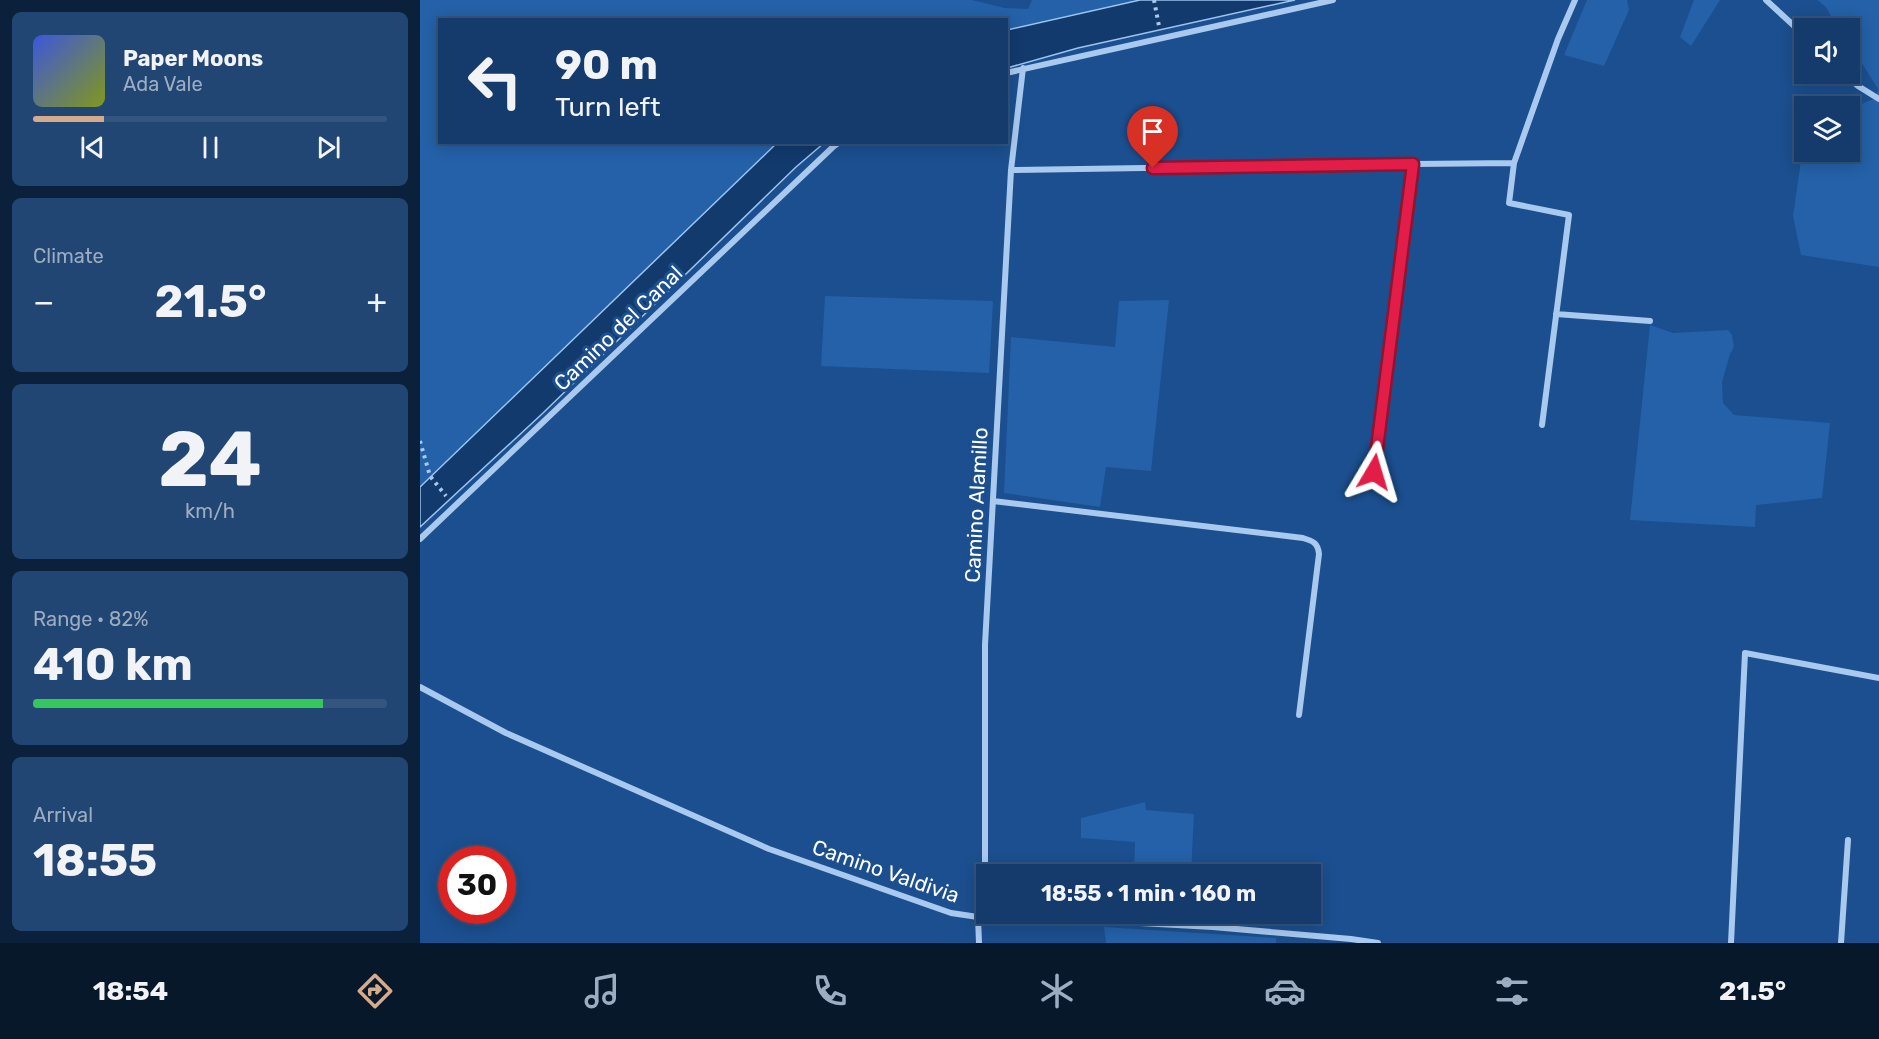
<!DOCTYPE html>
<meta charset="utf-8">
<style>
body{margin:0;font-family:Rubik,sans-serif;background:#214673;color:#f1f3f6;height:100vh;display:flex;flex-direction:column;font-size:22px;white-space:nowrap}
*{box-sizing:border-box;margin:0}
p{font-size:20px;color:#9dadc1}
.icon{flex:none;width:33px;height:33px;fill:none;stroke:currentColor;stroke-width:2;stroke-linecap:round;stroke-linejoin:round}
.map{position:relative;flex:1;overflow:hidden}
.side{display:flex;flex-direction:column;gap:12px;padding:12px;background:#0b203b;width:420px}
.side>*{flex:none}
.hud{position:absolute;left:18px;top:18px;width:570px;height:126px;border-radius:0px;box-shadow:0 3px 15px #0003,0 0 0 2px #33557e;background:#143b6b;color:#f1f3f6;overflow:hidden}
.controls{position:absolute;left:1374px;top:18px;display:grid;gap:12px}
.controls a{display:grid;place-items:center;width:66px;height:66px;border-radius:0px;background:#143b6b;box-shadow:0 3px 15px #0003,0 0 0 2px #33557e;font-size:30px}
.speed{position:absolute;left:18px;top:846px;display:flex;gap:12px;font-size:30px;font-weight:700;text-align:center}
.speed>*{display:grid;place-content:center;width:78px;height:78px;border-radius:50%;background:#143b6b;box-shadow:0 3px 15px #0003,0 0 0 2px #33557e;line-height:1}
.speed .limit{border:9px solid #d22;background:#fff;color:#111}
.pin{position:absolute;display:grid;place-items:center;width:51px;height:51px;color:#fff;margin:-62px -26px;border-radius:50% 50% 50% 0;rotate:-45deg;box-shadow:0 0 6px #0007}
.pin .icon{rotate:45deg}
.me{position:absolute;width:66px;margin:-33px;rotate:7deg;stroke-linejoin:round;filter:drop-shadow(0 0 4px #0008)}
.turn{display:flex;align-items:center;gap:21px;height:126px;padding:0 18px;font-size:27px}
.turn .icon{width:78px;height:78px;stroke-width:2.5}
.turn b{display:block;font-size:42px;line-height:51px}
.big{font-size:45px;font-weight:700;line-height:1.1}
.side .widget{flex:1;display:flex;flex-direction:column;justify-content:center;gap:9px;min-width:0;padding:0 21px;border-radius:9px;background:#214673}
.side .dial{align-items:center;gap:0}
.dial b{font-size:78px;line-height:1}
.song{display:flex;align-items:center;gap:18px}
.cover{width:72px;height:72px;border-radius:9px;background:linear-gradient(135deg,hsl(230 70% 55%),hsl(70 70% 35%))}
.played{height:6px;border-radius:3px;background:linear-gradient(90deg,#d6ab8b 20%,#33557e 20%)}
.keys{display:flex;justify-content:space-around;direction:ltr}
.heat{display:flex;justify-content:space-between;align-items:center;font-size:33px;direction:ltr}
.charge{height:9px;border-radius:4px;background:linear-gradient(90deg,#34c759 82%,#33557e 0)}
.trip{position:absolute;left:556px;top:864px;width:345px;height:60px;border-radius:0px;background:#143b6b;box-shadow:0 3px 15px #0003,0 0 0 2px #33557e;font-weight:700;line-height:60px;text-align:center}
.menu{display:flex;height:96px;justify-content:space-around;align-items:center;background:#08182b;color:#9dadc1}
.menu .icon{width:42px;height:42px}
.menu .on{color:#d6ab8b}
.menu b{font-size:27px;color:#f1f3f6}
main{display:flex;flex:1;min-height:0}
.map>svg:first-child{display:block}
.green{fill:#2461a8}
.water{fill:#123a6d;stroke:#9cc4f0;stroke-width:1.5}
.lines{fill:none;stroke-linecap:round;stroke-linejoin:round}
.path{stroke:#a9c9ee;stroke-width:4;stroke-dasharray:3 4.5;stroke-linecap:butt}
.street{stroke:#a9c9ee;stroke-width:6}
.route-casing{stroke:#92132f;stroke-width:15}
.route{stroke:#e11d48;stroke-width:10}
.labels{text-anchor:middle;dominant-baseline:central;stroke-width:6;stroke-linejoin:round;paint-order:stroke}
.street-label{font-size:21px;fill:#fff;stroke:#1b4f8f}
</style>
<main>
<section class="side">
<div class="widget">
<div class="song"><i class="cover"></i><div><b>Paper Moons</b><p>Ada Vale</p></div></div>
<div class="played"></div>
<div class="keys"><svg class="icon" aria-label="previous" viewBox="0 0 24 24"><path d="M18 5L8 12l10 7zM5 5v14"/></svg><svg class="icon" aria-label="pause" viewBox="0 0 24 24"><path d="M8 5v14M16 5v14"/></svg><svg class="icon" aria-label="next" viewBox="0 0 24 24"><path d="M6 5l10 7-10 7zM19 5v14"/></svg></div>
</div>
<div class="widget"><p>Climate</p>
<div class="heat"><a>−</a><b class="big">21.5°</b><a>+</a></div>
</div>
<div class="widget dial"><b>24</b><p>km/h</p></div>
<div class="widget"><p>Range · 82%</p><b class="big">410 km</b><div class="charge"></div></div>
<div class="widget"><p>Arrival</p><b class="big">18:55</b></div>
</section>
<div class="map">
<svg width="1459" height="943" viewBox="0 0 1459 943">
<rect width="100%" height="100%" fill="#1b4f8f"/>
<path class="green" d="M0 0H552L585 8 608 9 612 0H720L587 30 586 20H20V142L357 143 0 487Z
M1167 0H1207L1209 10 1184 66 1144 55Z
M1274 0H1300L1271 46 1260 37Z
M1397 0H1459V267L1381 255 1373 216 1384 139V152H1430V109L1456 98 1458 89 1438 57 1430 49V28H1413C1413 16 1407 6 1397 0Z
M405 296 573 301 569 373 401 366Z
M749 300 731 471 686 467 680 507 584 493 591 337 695 347 699 301Z
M1230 325 1253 333 1308 330 1312 335 1314 347 1310 354 1302 382 1303 403 1314 415 1410 423 1402 498 1336 505 1335 527 1210 520Z
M725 802 726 810 774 814 771 874H714L715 842 661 838V818Z
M684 927 856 938V943H686Z"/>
<path class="water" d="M720 0H875L658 48 587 68V30Z
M357 143H404L376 167 123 413 0 527V487Z"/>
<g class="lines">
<path class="path" d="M734 0 739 26
M0 441 10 476 26 496"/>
<path class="street" d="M1346 0 1384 35
M586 73 913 0
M1424 74 1438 86 1459 99
M1094 163 1089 203 1149 215 1122 425
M993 164 1094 163 1138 39 1155 0
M591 170 993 164 954 472
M1136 314 1230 321
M573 501 883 538C893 541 898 543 899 554L879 715
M0 539 414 146 420 142
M0 687 86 733 349 849 531 913 558 917 575 915 793 927 931 939 958 943
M559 943 558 917 565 903V645L591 170 603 68
M1311 943 1325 653 1459 678
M1421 943 1428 840"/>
</g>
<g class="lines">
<g class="route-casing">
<path id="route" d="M733 168 993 164 954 472"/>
</g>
<use href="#route" class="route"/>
</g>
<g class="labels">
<g class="street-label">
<text transform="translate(198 328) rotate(-44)">Camino del Canal</text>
<text transform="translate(556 505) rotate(-87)">Camino Alamillo</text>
<text transform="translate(466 871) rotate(19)">Camino Valdivia</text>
</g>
</g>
</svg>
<div class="controls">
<a><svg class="icon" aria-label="sound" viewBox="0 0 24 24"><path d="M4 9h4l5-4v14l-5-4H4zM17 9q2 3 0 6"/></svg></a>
<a><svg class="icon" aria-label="layers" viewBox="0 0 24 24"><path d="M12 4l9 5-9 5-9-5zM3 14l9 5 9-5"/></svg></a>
</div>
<div class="speed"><div class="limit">30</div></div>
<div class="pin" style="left:733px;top:168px;background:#d93025"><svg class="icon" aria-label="arrive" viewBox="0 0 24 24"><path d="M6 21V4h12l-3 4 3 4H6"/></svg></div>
<svg class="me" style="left:954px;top:472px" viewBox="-20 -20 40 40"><path d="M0-17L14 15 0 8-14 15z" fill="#e11d48" stroke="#fff" stroke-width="4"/></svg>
<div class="trip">18:55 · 1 min · 160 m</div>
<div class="hud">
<div class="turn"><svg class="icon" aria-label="left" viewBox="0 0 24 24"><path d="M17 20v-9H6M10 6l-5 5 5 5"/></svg><div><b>90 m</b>Turn left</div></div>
</div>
</div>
</main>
<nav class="menu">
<b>18:54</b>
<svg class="icon on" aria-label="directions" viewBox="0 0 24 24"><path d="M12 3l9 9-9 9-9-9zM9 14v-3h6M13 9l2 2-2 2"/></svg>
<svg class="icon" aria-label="music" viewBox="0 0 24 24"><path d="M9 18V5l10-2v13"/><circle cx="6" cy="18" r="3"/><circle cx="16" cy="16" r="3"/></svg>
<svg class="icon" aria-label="phone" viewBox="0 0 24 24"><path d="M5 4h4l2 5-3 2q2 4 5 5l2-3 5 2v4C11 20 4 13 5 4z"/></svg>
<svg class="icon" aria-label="climate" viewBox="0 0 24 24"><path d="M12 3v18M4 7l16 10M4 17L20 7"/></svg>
<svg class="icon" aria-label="car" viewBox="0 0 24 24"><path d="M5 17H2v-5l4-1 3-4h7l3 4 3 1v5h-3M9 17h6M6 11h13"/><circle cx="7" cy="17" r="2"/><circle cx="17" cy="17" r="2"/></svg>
<svg class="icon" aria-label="filters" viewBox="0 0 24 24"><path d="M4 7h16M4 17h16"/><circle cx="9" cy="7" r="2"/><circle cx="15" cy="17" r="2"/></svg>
<b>21.5°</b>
</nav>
